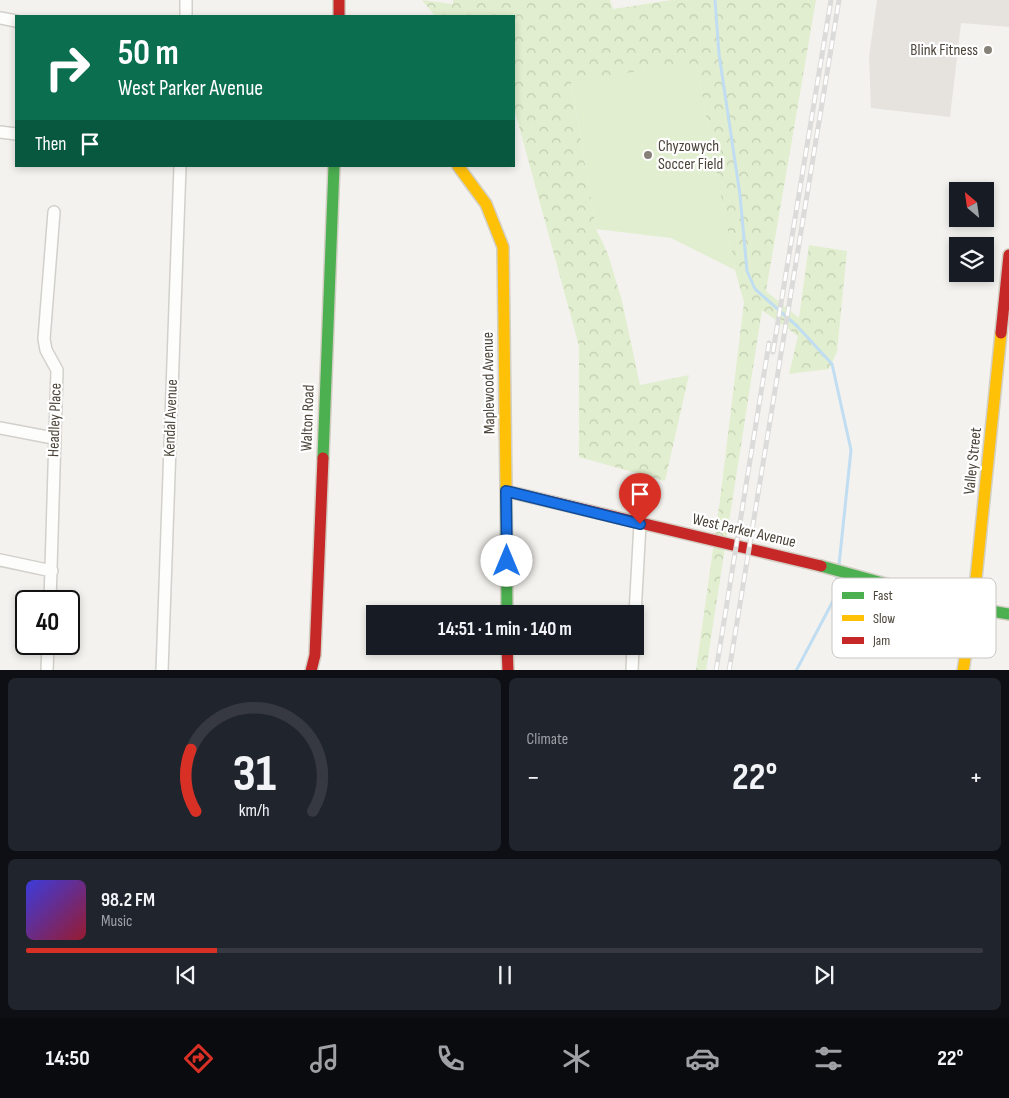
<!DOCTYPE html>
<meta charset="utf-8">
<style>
body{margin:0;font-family:"Sofia Sans Condensed",sans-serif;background:#20242c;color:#f1f3f6;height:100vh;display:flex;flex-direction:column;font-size:19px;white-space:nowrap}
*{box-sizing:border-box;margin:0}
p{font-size:16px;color:#9ea1a6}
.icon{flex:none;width:28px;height:28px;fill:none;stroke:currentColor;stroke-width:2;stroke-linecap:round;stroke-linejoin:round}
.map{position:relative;height:670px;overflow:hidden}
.sheet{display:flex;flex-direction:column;gap:8px;padding:8px;background:#0d0f14;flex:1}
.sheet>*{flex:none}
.hud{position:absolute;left:15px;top:15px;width:500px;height:152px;border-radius:0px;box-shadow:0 2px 8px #0003;background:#0b6e4f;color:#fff;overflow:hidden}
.needle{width:32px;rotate:331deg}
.fabs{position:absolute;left:949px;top:182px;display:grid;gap:10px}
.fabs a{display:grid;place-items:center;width:45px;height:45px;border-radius:0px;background:#171b24;box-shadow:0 2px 8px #0003;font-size:25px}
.speed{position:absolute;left:15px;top:590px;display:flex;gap:10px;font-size:25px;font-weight:700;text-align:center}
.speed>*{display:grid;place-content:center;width:65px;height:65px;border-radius:50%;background:#171b24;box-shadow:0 2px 8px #0003;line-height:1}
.speed .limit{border:2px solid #111;border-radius:8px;background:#fff;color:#111}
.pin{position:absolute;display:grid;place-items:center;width:42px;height:42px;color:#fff;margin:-51px -21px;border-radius:50% 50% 50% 0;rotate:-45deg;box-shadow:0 0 5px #0007}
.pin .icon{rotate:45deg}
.me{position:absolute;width:55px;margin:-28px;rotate:0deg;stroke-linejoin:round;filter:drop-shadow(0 0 4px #0008)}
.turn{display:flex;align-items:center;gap:18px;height:105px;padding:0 20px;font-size:22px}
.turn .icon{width:65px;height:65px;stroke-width:2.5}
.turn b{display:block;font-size:35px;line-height:42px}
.then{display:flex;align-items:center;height:48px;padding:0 20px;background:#0003;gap:10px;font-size:19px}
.big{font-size:38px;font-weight:700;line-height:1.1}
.sheet .tile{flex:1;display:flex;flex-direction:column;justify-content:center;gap:8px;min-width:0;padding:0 18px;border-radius:8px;background:#20242c}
.sheet .dial{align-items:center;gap:0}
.dial svg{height:130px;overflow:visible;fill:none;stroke:#363941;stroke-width:7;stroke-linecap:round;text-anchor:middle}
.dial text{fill:#f1f3f6;stroke:none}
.song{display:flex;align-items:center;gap:15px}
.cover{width:60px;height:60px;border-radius:8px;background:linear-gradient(135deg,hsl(240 70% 55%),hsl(350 70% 35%))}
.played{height:5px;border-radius:2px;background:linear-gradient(90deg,#d93025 20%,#363941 20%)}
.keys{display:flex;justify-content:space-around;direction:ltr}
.heat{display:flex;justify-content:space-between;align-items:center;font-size:28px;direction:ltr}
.sheet .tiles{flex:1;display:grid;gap:8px;grid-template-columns:1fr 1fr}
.tile:last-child{grid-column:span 2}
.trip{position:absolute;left:366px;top:605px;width:278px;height:50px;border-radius:0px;background:#171b24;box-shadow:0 2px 8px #0003;font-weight:700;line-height:50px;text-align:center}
.tabs{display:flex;height:80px;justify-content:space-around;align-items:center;background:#090b0e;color:#9ea1a6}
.tabs .icon{width:35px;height:35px}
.tabs .active{color:#d93025}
.tabs b{font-size:22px;color:#f1f3f6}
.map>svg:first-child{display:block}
.forest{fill:url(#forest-crowns)}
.garden{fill:#e1eecf}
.parking{fill:#e6e3df}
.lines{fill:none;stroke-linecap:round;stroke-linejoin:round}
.stream{stroke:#c0ddf1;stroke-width:3}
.street-casing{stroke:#d2d0cb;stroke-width:14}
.fast-casing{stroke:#d3cfc5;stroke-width:14}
.slow-casing{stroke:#d3cfc5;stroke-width:14}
.jam-casing{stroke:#d3cfc5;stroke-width:14}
.street{stroke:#fdfdfc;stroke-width:11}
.fast{stroke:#4caf50;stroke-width:11}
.slow{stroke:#ffc107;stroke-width:11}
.jam{stroke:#c62828;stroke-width:11}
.rail-casing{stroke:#dbdbda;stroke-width:5}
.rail{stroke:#fff;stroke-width:3;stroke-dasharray:9;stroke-linecap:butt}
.route-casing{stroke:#114b97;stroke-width:12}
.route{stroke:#1a73e8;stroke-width:9}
.poi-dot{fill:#868178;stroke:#fff;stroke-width:2}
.labels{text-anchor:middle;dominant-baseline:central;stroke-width:4.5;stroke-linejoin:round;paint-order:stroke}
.poi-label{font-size:16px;fill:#4b4439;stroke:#fff;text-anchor:end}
.street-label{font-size:16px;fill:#4b4439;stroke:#fff}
.key{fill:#fff;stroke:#c9c7c4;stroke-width:1}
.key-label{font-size:14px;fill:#4b4439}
</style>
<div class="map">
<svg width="1009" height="671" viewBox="0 0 1009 671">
<defs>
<pattern id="forest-crowns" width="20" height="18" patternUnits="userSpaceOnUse" patternTransform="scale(1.25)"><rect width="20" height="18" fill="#e1eecf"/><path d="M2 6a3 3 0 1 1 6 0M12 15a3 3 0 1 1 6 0" fill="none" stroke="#c3cdb2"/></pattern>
</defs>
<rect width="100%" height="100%" fill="#f4f2ee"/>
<path class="forest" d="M422 0 453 4V0H610L613 9 672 0H816L766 291 799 318 809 245 847 251 837 352 829 369 789 374 798 336 762 310 706 670H696L720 500 744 302 735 270 696 63 571 82 596 229 608 254 622 301 640 385 689 375 665 481 579 457V346L514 108V16H435Z"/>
<path class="garden" d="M696 63 735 270 671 238 596 229 571 81Z"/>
<path class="parking" d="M877 0H1009V27L961 23 950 117 871 108 869 57Z"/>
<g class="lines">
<path class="stream" d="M715 0 719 54 740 195 747 271 755 289 797 326 832 364 851 450 839 565
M796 671 833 601 837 576"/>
<g class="street-casing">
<path id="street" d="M186 16V0
M0 18 16 21
M0 132 16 134
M0 428 53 438
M0 560 52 571
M50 601 57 370 46 350 44 339 54 212
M635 614 640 524
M47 671 48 644
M162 671 180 166
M632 671 633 646"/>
</g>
<g class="fast-casing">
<path id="fast" d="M323 458 334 166
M506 487 507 614
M821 566 973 608 1009 614"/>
</g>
<g class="slow-casing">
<path id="slow" d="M458 166 486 204 503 247 506 487
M963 671 973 608 1001 333"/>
</g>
<g class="jam-casing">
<path id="jam" d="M339 0V16
M1001 333 1009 255
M506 491 821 566
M507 646 508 671
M311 671 315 655 323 458"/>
</g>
<use href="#street" class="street"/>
<use href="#fast" class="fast"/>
<use href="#slow" class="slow"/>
<use href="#jam" class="jam"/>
<g class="rail-casing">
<path id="rail" d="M773 352 831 0
M716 671 769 343
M729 671 839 0"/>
</g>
<use href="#rail" class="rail"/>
</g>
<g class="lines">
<g class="route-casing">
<path id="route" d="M507 561 506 491 640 524"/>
</g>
<use href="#route" class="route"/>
</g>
<g class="poi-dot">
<circle cx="988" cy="50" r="5"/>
<circle cx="648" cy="155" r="5"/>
</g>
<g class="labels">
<g class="poi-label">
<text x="978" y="50">Blink Fitness</text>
<text x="658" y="146" text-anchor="start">Chyzowych<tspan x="658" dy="18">Soccer Field</tspan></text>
</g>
<g class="street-label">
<text transform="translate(489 383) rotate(-91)">Maplewood Avenue</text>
<text transform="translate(171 418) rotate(-88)">Kendal Avenue</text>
<text transform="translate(308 418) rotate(-88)">Walton Road</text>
<text transform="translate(55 420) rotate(-88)">Headley Place</text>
<text transform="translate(973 461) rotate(-84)">Valley Street</text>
<text transform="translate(744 531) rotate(13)">West Parker Avenue</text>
</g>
</g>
<rect x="832" y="578" width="164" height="80" rx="8" class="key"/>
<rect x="842" y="592" width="22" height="7" fill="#4caf50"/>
<rect x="842" y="615" width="22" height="6" fill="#ffc107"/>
<rect x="842" y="637" width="22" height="7" fill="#c62828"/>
<g class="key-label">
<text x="873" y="600">Fast</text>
<text x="873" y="623">Slow</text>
<text x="873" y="645">Jam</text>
</g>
</svg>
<div class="fabs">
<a><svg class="needle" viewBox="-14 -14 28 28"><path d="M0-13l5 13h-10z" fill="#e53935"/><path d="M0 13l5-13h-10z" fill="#9ea1a6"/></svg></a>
<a><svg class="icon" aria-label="layers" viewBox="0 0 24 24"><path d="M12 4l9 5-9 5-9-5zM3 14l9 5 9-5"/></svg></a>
</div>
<div class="speed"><div class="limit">40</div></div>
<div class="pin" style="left:640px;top:524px;background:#d93025"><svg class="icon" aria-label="arrive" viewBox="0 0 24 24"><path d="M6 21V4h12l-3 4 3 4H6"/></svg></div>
<svg class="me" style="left:507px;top:561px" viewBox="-20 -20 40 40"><circle r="19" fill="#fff"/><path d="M0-13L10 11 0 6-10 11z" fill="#1a73e8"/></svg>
<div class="trip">14:51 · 1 min · 140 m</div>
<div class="hud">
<div class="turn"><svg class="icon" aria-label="right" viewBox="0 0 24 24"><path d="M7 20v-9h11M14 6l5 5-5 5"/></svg><div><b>50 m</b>West Parker Avenue</div></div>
<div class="then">Then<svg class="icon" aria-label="arrive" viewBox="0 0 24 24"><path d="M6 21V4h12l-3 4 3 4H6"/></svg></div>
</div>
</div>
<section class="sheet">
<div class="tiles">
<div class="tile dial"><svg viewBox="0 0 100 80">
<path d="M14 69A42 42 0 1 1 86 69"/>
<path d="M14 69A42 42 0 0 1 11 31" stroke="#d93025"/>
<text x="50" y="56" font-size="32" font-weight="700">31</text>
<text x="50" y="72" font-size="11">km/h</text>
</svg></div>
<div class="tile"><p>Climate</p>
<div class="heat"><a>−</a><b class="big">22°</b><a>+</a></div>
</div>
<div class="tile">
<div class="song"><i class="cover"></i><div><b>98.2 FM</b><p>Music</p></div></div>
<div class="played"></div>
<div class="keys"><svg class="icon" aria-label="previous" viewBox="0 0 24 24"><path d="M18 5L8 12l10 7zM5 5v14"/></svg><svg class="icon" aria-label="pause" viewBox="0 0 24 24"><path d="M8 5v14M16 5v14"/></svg><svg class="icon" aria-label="next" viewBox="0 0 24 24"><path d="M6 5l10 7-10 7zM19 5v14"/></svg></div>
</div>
</div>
</section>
<nav class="tabs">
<b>14:50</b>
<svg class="icon active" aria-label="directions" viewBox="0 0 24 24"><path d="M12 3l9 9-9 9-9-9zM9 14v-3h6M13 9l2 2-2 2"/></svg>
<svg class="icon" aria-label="music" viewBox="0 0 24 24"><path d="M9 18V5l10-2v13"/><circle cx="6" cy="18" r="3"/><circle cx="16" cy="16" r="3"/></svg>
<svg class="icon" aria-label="phone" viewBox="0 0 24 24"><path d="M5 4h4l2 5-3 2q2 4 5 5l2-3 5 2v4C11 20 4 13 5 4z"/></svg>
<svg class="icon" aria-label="climate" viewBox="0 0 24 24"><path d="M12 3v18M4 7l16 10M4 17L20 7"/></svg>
<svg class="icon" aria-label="car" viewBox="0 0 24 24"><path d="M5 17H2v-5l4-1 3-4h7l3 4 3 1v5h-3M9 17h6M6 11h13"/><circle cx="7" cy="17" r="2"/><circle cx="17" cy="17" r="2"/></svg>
<svg class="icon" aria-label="filters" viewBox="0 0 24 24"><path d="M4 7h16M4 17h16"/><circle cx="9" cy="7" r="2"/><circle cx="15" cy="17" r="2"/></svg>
<b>22°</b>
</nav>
